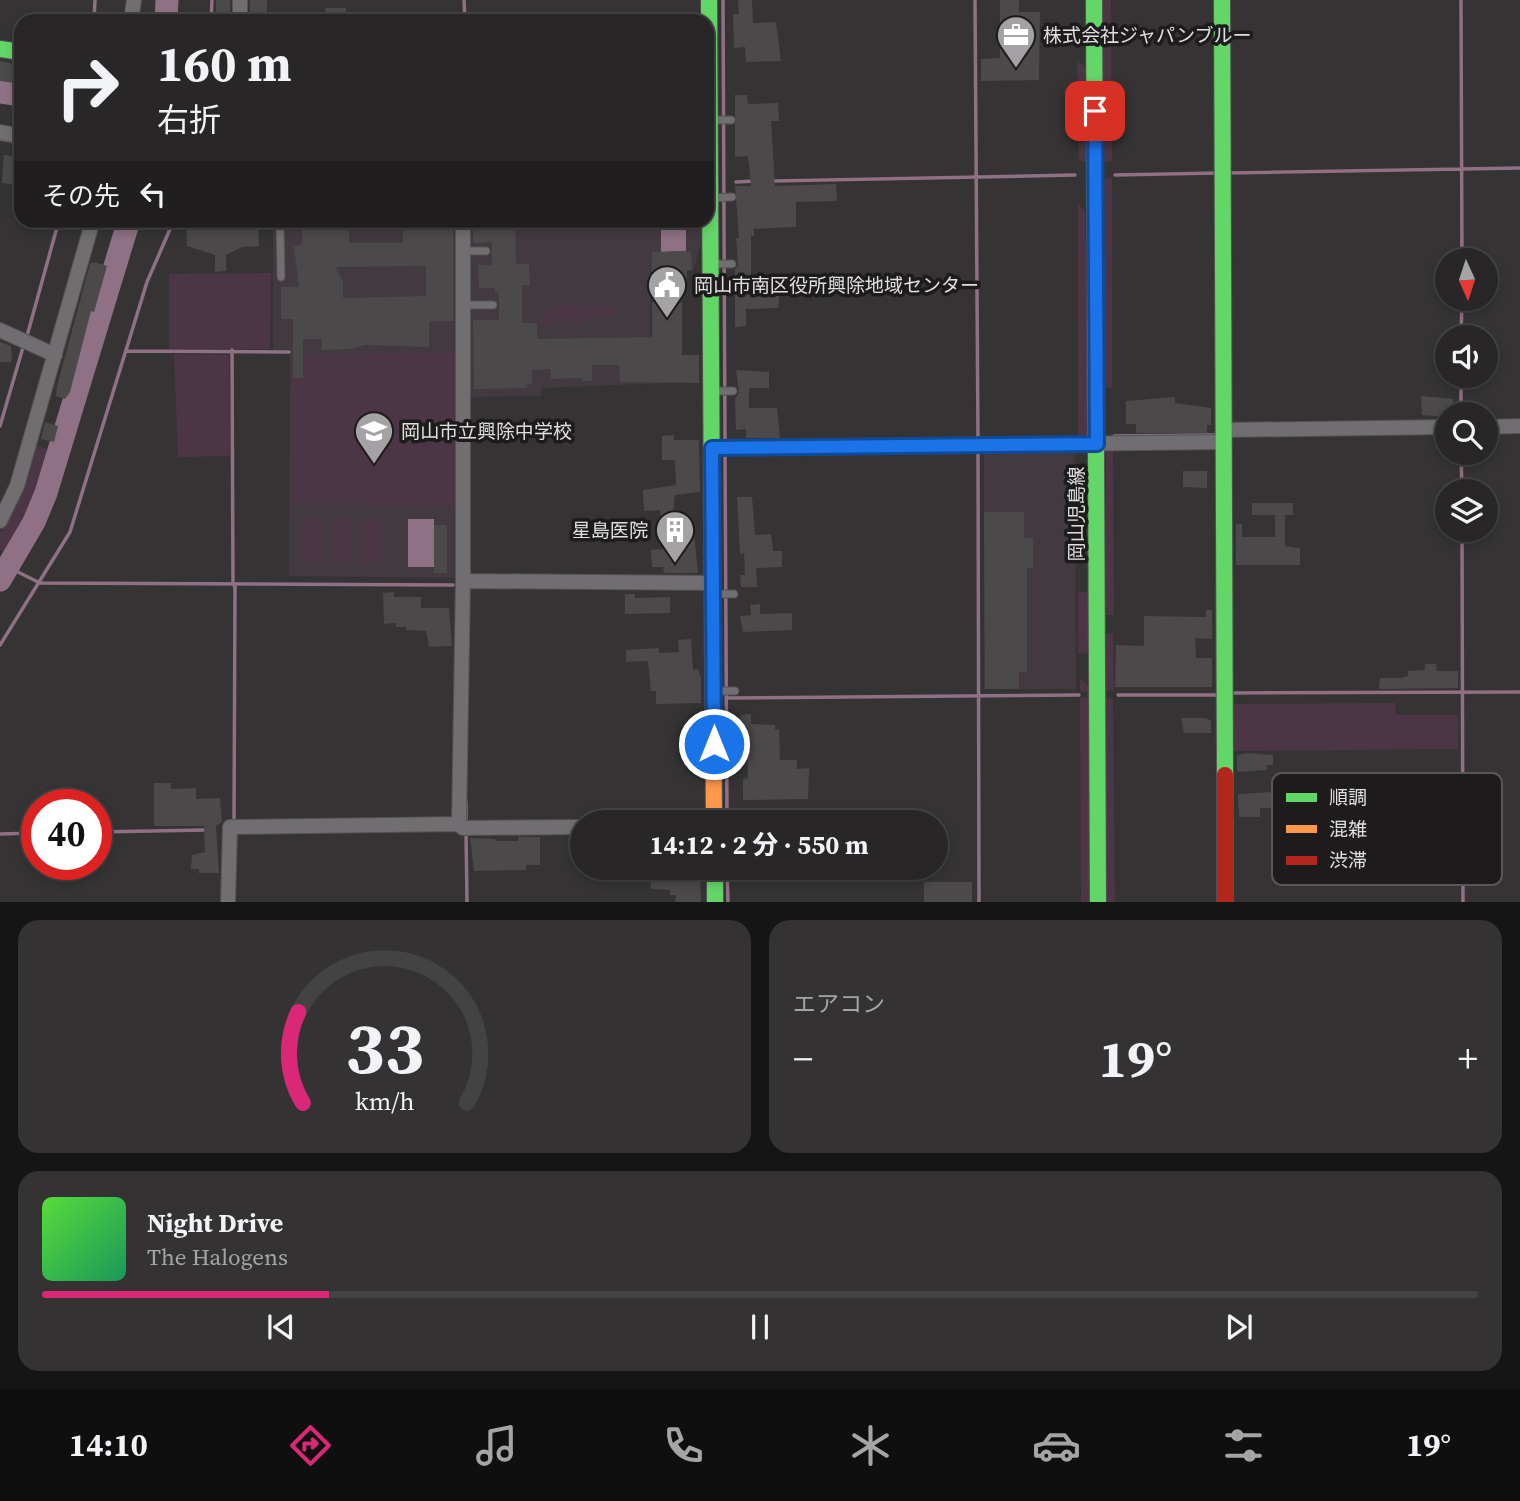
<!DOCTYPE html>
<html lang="ja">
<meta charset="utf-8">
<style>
body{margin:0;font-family:"Source Serif 4","Noto Sans JP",serif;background:#343233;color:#f1f3f6;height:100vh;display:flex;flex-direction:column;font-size:26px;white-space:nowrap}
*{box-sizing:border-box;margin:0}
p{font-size:23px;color:#a5a5a7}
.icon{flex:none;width:38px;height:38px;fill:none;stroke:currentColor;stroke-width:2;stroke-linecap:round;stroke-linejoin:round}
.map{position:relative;height:902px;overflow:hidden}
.side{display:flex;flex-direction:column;gap:18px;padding:18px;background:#161515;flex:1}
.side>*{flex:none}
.banner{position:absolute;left:14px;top:14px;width:700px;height:214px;border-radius:21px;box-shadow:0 4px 10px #0003,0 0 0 2px #444344;background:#282627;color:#f1f3f6;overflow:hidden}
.needle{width:46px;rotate:177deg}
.tools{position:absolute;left:1435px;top:248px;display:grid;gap:14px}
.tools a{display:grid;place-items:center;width:63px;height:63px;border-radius:50%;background:#282627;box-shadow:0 4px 10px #0003,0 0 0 2px #444344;font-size:35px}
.speed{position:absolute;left:21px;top:789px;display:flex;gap:14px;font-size:35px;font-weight:700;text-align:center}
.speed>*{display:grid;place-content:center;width:91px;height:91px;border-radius:50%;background:#282627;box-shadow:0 4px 10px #0003,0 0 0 2px #444344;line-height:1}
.speed .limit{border:10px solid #d22;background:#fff;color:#111}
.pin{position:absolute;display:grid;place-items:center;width:60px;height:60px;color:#fff;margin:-30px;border-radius:14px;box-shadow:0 4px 10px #0006}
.me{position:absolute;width:77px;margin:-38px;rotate:0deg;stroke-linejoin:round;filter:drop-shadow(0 0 5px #0008)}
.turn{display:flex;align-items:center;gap:24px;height:147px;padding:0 28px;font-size:32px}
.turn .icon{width:91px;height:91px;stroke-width:2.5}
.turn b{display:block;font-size:49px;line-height:60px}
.then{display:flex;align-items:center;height:66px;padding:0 28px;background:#0003;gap:14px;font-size:26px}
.big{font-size:52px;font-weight:700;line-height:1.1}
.side .tile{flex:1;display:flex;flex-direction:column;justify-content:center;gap:10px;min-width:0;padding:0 24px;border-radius:21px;background:#343233}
.side .dial{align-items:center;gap:0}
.dial svg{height:182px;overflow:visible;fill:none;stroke:#444344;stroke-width:7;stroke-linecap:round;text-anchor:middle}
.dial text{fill:#f1f3f6;stroke:none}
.song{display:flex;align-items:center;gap:21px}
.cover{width:84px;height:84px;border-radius:10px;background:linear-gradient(135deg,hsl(110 70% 55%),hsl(150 70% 35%))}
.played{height:7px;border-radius:4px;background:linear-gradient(90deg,#db2777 20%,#444344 20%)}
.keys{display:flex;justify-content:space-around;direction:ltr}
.heat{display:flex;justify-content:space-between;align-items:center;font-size:38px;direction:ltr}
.side .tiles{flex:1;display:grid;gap:18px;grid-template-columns:1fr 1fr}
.tile:last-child{grid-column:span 2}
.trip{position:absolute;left:570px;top:810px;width:378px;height:70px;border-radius:35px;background:#282627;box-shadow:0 4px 10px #0003,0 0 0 2px #444344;font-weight:700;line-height:70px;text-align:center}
.dock{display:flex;height:112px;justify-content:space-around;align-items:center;background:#100f10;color:#a5a5a7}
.dock .icon{width:49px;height:49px}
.dock .on{color:#db2777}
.dock b{font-size:32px;color:#f1f3f6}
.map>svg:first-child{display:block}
.built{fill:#423a40}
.green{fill:#4c3645}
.water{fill:#8f7085}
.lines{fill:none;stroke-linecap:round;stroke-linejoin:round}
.stream{stroke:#8f7085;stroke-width:3.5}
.river{stroke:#8f7085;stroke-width:23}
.building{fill:#4b494a;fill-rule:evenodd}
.lane-casing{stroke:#545253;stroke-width:9}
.street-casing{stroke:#545253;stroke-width:16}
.fast-casing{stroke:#545253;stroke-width:18}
.slow-casing{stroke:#545253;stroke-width:18}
.jam-casing{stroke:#545253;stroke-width:18}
.lane{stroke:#706e70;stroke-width:7}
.street{stroke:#706e70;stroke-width:14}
.fast{stroke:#63d668;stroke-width:16}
.slow{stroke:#ff974d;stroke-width:16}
.jam{stroke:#b3261e;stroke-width:16}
.route-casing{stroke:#114b97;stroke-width:18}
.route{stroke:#1a73e8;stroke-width:12}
.labels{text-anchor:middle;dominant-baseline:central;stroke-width:7;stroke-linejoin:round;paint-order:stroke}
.poi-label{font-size:19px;fill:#e0dee0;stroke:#1d1b1c;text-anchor:start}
.street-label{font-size:19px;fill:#e0dee0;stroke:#1d1b1c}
.key{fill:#1d1b1c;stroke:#585657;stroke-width:2}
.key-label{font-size:19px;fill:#e0dee0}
</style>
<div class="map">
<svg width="1520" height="903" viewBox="0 0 1520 903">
<rect width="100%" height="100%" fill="#353334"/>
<path class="built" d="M273 221H459L458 578 289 576 290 353 288 350H273Z
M468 221H701V244L693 271 650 272 651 356H668V383L541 388V396L467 397Z
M1075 447 1076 689H984V449Z"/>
<path class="green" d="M1102 0H1111L1112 162H1102Z
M1077 62 1086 66V162L1079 161Z
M1112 178V388L1104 387V179Z
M1078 204 1085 211 1090 435H1078Z
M271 273 270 349H169V274Z
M568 305 613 308 615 314 611 318 595 313 585 325 558 321 543 326 542 317C551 308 558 310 568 305Z
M456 353V506L292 504V355Z
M174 354 229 355 230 456 178 457Z
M35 445 54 451 39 498 9 555 0 550V532L19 499Z
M1106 451H1113L1114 615H1105Z
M301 519H322L321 563H301Z
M332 519H352V563H332Z
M361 519H381V563H361Z
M1078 591 1088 593V653L1078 654Z
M1113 633 1114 690 1106 692 1107 698 1113 700 1115 903 1106 902 1104 634Z
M1080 678 1089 686 1092 902H1081L1080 698H1087V692H1080Z
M1395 703 1396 715H1458V749L1230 751V706L1235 704Z"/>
<path class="water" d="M661 221H686V251L661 252Z
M408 519H434V567H408Z"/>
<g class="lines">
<path class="stream" d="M464 0 465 21
M723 0 725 442
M1461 0 1462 261
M94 21 95 0
M211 21 212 0
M0 139 12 141
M1230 173 1520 168
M1115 175 1218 173
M773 181 1075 175
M736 182 755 181
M27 336 59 220
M1461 338 1462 299
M232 350 233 585
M127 351 289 352
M1461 415V376
M0 426 24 344
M1114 436 1216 435
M975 439H978L975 0
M725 450 727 822
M978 450 979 903
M1461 453 1462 492
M1462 530 1463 903
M8 567 40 583 453 585
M0 645 70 532 147 282 174 220
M1231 693 1520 692
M1118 695H1217
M726 698 1079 695
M466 821V802
M234 822 235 585
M96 832 206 830
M466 832 467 903
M0 834 37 833
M727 868 728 903"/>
<path class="river" d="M166 21 167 0
M0 92 21 95
M0 580 34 522 46 493 129 220"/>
</g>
<path class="building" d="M216 0H230V21H216Z
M250 0H267V21H250Z
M738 0H752L753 23 776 22 781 61 746 62 745 47 734 48 733 14H739Z
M1000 0H1019V12H1040L1039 80 981 81V59L1000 58Z
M325 8H346V21H326Z
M0 61 21 66V84L0 81Z
M735 95H747L748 104 778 103 779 121H771L775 186 836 184 837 201 796 202V227L754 229V236H751V277H760V281L778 280 779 300 778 308 746 309V326L735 327V269L738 265 736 238H739L735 186H751L748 156 735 157Z
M4 155 21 157V185L2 183Z
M186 220H258L259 246 242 247 226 255V271L215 272V255L187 246Z
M302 220H349V243H403V220H453V343V321H429V347L365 345 350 349 321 350 322 339H303V378H293V319H281V287H299L294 247 302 244ZM426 266V296L343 298V282L335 267Z
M473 220H515L516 264H529L530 285H522V323H537V339L652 337V302H682V355H699V383L620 382 619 365H592V381H582V378L551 379V369L532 370V384L527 385V388L474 389 473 320H499V304L498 292H495V288H479L478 265H492V242L473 243Z
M691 251 692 270H687L686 287H677V279H652V252Z
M94 262 107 266 94 312 91 311 70 392 65 399 56 396 57 386 90 264Z
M0 342 11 346 12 362H0Z
M736 370 769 372V388H749V408H777L780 438H746V429L736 430 735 399 739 392Z
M1421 396 1453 399V415H1447V417L1422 415Z
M1175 397V403L1211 408V425H1207V433H1136V424H1126V401Z
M45 422 58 426 54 442 41 439Z
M674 435V440H699L700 492 675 495 672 522 661 523 660 510 644 511 643 490 676 485 675 460H662V436Z
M1183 471H1207V488L1183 487Z
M737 497H752L755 535 771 534 773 551H782V567L756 568 757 587H741L740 575H745L744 553 740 554Z
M1252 503H1293V515H1285V546L1300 548V565H1236V524H1242V537H1275V515H1252Z
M984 512H1024V538H1033V568H1027V672H1019V689H985Z
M434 525H447V573H434Z
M694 534 698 573H664L663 567H652L651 550 685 547 684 535Z
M394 592V597H421V608H449L452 646 429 647 426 631 406 630V627H396V623L384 624 383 593Z
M625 594H635V598L670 597V613L625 614Z
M760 604V614L792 613V630L743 632 740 616 751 615 750 605Z
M1206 610H1212V639L1195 638 1196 658H1212V687H1115L1116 645 1144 646V616L1206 617Z
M691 639 693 670 698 669 701 678V703L656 704V691H651L648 661 626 662V650L659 648V653L679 652 678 640Z
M1425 664H1436L1437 671H1458V688L1379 689 1380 678H1402L1408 676V671L1425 670Z
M751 714V724L775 725V730L779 729 780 760H797V769L809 768 808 799 743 800V779L748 778 747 748H741L740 715Z
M1181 718H1206L1211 721V733H1184Z
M1249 753 1273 755V765H1267V770L1237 772V755Z
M154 783H171V789L196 788V799L220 798 222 822 216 826 219 873H199V869H191L192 855 205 852 204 826H154Z
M1274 792 1275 808H1260V817H1239L1238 794Z
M518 837H540V865H526V870L474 871 470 838 495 839 496 841H518Z
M650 868H700L701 902H675L676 895H670V890L651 889Z
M924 882H972V902H924Z"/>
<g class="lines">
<g class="lane-casing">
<path id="lane" d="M711 120H731
M712 198 732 197
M280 220 281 277
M463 251H486
M712 264H732
M464 305H493
M712 391H733
M714 594H734
M714 691H735"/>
</g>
<g class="street-casing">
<path id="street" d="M240 0V21
M131 21 134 0
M0 132 21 136
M0 330 55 355
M1486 427 1520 426
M1224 430 1447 427
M712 448 1224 442
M0 521 17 486 93 220
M463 581V220
M459 824 463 581 713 583
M228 903 230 827 459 824 463 828 583 827"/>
</g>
<g class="fast-casing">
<path id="fast" d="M709 0 712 529
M1094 0 1098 903
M1222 0 1225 775
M0 49 21 52
M715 868V903"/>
</g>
<g class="slow-casing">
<path id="slow" d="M712 529 714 822"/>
</g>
<g class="jam-casing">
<path id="jam" d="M1225 775V903"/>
</g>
<use href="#lane" class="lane"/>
<use href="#street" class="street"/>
<use href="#fast" class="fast"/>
<use href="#slow" class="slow"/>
<use href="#jam" class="jam"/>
</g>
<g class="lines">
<g class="route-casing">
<path id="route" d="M714 744 712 448 1097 444 1095 111"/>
</g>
<use href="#route" class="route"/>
</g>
<defs>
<g id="office-pin" transform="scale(2.0125)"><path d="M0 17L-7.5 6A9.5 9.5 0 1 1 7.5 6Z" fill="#a4a2a4" stroke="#1d1b1c"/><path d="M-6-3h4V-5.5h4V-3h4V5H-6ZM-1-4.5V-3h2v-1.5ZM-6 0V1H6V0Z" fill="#fff"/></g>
<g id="civic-pin" transform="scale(2.0125)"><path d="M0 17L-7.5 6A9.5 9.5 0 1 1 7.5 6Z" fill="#a4a2a4" stroke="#1d1b1c"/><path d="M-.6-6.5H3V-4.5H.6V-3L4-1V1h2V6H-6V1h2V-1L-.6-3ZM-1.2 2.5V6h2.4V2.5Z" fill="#fff"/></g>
<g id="school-pin" transform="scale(2.0125)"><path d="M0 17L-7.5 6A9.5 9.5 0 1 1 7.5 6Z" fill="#a4a2a4" stroke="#1d1b1c"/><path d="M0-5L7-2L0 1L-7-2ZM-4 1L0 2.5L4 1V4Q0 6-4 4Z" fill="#fff"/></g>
<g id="building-pin" transform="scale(2.0125)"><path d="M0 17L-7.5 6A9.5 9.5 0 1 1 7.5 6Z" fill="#a4a2a4" stroke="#1d1b1c"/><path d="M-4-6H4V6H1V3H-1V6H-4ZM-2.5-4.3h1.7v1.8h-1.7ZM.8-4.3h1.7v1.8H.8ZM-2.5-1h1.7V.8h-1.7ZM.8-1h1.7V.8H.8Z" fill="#fff"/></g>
</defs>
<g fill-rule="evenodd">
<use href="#office-pin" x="1016" y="35"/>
<use href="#civic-pin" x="667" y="285"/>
<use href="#school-pin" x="374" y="431"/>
<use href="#building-pin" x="675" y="530"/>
</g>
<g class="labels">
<g class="poi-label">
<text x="1043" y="35">株式会社ジャパンブルー</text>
<text x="694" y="285">岡山市南区役所興除地域センター</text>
<text x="401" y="431">岡山市立興除中学校</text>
<text x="648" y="530" text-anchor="end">星島医院</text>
</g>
<g class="street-label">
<text transform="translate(1076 514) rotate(-90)">岡山児島線</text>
</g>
</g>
<rect x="1272" y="773" width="230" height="112" rx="10" class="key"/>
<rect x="1286" y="793" width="31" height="9" fill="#63d668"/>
<rect x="1286" y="825" width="31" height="8" fill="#ff974d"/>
<rect x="1286" y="856" width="31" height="9" fill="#b3261e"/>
<g class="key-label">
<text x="1329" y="804">順調</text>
<text x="1329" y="836">混雑</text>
<text x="1329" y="867">渋滞</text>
</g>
</svg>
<div class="tools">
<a><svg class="needle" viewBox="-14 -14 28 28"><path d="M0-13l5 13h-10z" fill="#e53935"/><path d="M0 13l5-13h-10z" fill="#a5a5a7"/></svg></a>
<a><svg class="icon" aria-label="sound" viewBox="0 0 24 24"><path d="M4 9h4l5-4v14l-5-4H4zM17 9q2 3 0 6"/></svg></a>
<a><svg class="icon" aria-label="search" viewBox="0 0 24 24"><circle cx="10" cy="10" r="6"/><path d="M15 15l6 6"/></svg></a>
<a><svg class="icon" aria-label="layers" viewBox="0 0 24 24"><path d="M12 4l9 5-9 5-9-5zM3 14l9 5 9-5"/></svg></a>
</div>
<div class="speed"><div class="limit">40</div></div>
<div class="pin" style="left:1095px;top:111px;background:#d93025"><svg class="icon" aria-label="arrive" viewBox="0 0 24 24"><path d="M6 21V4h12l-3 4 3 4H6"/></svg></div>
<svg class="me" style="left:714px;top:744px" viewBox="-20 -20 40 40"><circle r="17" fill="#1a73e8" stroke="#fff" stroke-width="3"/><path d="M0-11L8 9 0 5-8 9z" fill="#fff"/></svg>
<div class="trip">14:12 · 2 分 · 550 m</div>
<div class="banner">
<div class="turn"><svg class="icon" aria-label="right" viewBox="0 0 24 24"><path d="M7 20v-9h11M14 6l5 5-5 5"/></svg><div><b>160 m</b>右折</div></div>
<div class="then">その先<svg class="icon" aria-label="left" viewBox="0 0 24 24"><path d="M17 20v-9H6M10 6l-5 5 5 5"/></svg></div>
</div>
</div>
<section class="side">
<div class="tiles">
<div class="tile dial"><svg viewBox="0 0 100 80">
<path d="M14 69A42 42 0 1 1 86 69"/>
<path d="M14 69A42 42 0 0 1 12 29" stroke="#db2777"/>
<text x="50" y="56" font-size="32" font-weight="700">33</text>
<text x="50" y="72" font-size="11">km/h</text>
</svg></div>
<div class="tile"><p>エアコン</p>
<div class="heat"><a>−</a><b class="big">19°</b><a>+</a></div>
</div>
<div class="tile">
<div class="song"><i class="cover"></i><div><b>Night Drive</b><p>The Halogens</p></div></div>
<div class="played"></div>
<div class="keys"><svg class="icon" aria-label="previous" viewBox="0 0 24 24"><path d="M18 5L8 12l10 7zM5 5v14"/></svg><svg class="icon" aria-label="pause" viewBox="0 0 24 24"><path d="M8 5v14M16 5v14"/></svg><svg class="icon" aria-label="next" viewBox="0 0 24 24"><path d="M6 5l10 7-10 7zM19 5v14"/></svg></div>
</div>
</div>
</section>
<nav class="dock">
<b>14:10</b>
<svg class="icon on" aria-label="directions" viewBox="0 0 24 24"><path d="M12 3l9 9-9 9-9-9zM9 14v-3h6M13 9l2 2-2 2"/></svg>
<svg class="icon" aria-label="music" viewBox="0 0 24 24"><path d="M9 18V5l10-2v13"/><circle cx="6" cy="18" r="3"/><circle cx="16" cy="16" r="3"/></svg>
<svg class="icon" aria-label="phone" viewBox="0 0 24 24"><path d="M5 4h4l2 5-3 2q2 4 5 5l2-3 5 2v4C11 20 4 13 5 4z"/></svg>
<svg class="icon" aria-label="climate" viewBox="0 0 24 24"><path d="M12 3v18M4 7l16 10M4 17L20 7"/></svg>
<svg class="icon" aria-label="car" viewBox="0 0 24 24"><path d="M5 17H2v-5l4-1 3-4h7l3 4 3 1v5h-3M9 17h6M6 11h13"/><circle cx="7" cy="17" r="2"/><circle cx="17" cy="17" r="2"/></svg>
<svg class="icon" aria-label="filters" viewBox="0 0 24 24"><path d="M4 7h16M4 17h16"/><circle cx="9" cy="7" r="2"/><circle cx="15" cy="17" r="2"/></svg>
<b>19°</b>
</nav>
